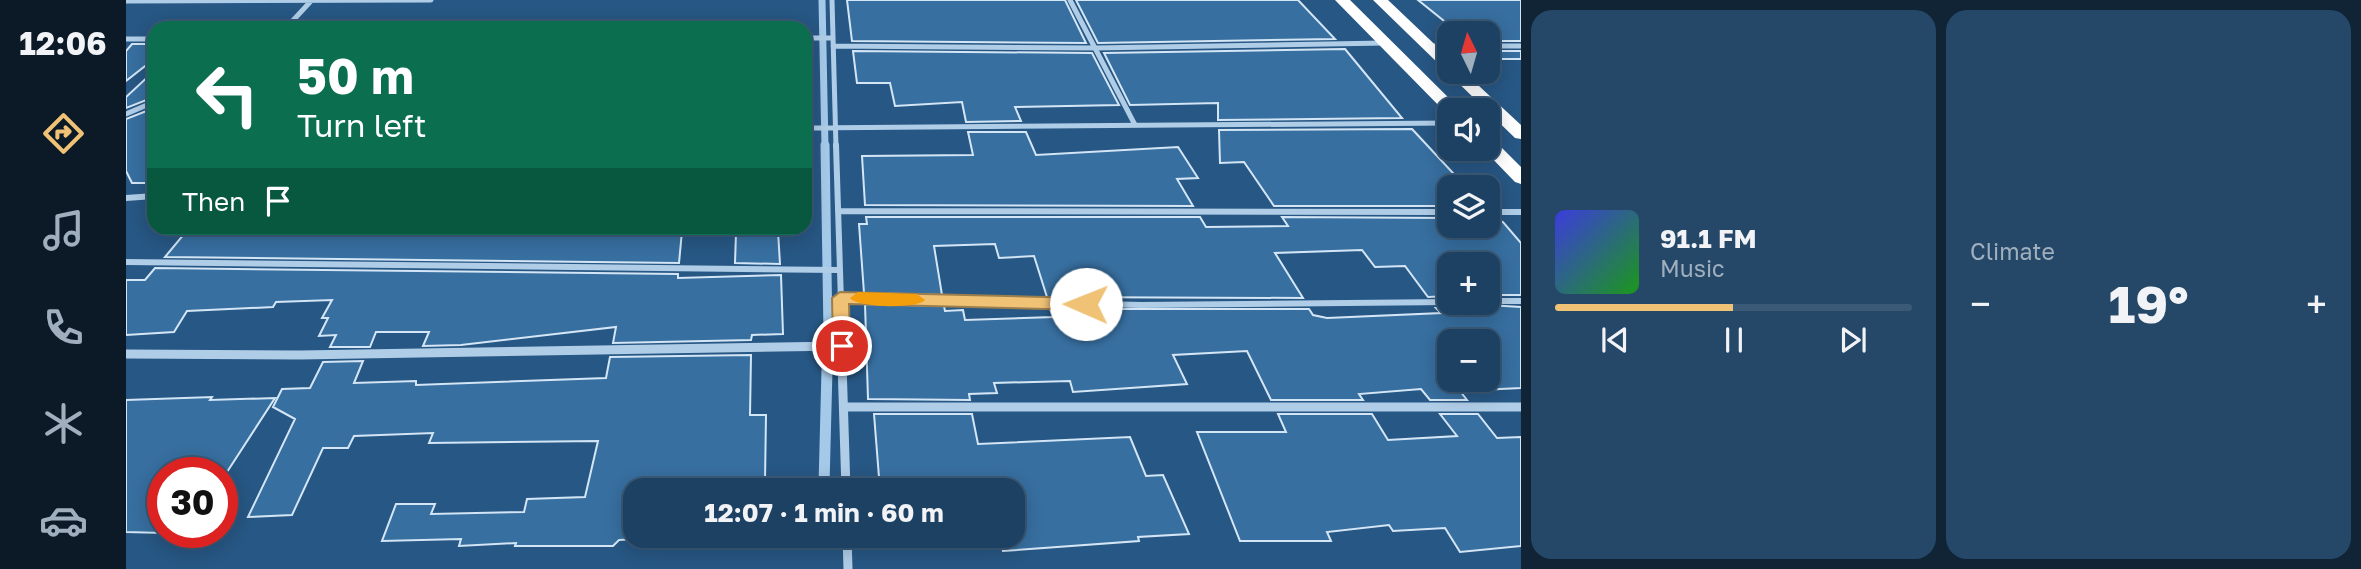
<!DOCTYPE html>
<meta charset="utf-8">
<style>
body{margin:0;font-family:"Golos Text",sans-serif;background:#254869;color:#f1f3f6;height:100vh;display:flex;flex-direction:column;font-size:26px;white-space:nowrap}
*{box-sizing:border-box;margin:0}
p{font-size:23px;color:#a0afbe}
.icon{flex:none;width:38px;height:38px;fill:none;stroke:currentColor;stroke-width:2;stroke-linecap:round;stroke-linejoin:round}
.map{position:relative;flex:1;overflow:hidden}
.panel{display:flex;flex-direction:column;gap:10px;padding:10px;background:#102436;width:840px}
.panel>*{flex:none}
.guide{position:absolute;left:21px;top:21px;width:665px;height:214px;border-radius:21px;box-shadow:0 4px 18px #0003,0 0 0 2px #3b5a78;background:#0b6e4f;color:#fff;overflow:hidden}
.needle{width:46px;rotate:355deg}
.controls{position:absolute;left:1311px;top:21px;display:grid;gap:14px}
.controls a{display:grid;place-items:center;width:63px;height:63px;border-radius:14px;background:#1d4163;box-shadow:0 4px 18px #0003,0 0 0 2px #3b5a78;font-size:35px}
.speed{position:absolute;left:21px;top:457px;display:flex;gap:14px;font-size:35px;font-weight:700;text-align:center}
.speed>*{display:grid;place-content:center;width:91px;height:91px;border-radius:50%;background:#1d4163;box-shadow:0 4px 18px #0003,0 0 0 2px #3b5a78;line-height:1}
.speed .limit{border:10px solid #d22;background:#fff;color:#111}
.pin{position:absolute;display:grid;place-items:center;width:60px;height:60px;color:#fff;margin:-30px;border:4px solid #fff;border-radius:50%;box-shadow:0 2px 7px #0007}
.me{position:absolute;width:77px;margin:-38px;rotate:271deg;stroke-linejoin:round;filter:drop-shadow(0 0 5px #0008)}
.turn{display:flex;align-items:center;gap:24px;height:147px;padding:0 35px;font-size:32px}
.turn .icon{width:91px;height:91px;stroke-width:2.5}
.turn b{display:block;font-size:49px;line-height:60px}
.then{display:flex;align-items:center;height:66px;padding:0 35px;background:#0003;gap:14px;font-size:26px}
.big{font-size:52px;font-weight:700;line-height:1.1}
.panel .tile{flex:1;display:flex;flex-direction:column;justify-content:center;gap:10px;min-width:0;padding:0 24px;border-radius:21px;background:#254869}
.song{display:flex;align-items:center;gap:21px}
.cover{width:84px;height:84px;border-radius:10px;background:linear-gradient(135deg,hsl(240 70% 55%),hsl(120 70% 35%))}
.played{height:7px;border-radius:4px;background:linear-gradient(90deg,#f0c276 50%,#3b5a78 50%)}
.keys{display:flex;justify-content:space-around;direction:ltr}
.heat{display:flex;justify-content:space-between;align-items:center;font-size:38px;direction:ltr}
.panel .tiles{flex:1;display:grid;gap:10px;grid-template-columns:repeat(2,1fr)}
.trip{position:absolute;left:497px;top:478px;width:402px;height:70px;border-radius:21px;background:#1d4163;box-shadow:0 4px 18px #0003,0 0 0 2px #3b5a78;font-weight:700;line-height:70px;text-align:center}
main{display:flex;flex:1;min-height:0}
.tab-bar{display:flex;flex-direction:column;width:126px;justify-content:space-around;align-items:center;background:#0c1a28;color:#a0afbe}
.tab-bar .icon{width:49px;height:49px}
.tab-bar .active{color:#f0c276}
.tab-bar b{font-size:32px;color:#f1f3f6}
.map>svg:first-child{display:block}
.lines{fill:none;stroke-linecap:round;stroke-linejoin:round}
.stream-far2{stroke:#a5c9e8;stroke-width:7}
.stream-far1{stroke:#a5c9e8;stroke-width:9}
.stream{stroke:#a5c9e8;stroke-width:11}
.building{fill:#376fa0;stroke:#d4e6f6;stroke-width:2;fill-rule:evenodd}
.street-far2{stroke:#b0cde7;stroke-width:5}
.street-far1{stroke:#b0cde7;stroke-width:6}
.street{stroke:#b0cde7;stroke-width:9}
.highway{fill:#fff;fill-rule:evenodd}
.route{fill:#f0c276;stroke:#9c7e4d;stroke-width:2}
.slow{fill:#f59e0b}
</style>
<main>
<nav class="tab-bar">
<b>12:06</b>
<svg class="icon active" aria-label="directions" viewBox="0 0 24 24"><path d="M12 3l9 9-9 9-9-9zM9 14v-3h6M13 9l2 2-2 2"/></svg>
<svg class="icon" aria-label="music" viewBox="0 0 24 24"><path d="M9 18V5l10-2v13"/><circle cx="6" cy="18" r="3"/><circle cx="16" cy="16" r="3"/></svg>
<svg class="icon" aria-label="phone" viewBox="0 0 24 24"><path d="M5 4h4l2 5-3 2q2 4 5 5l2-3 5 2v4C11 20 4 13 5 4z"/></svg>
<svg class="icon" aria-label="climate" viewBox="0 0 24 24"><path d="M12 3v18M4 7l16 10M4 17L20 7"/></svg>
<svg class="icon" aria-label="car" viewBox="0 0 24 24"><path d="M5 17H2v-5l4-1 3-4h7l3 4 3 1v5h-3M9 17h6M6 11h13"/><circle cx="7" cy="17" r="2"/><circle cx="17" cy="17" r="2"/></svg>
</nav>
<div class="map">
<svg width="1395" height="569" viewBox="0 0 1395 569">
<rect width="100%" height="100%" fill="#275784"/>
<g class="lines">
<path class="stream-far2" d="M696 0 699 147"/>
<path class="stream-far1" d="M699 145 702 333"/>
<path class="stream" d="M698 485 702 331"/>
</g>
<path class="building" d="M721 0H939L960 43 726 41Z
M950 0H1172L1209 39 972 43Z
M1292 0H1395V41H1362V33H1333Z
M6 44H28V59L0 81V51Z
M1219 49 1276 118 1092 120V103L1004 105 978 53Z
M727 51 966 53 993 105 889 107 895 121 840 122 836 102 769 106 764 83H731Z
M1362 51H1395V59H1362Z
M28 71V97L0 108V97Z
M28 108V183H6L0 171V119Z
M1286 129 1340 187H1323V206H1148L1118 162 1094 163 1093 130Z
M842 132H900L910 155 1052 147 1072 178 1051 179 1067 206 739 205 736 156 847 155Z
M740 217H1074L1080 227 1162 226 1156 217 1323 218V226H1362V218H1367L1377 222 1395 243V295H1362V264H1323V296L1302 297 1279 266 1249 267 1236 250 1149 253 1177 298 921 297 908 256 873 258 869 244 808 246 816 295 738 293 733 224H741Z
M63 228H122L116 235 196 232 199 228H472L471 230 501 229 500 234 556 231 553 263 39 257Z
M652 231 654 264 609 263 610 233Z
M29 268 552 274V278L655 275 657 334 626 335 625 340 487 343 490 327 335 345 297 346 303 332H250L244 347H204L210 335 193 336 202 318H196L206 300 150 302 147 307 61 311 48 332 0 335V280H19Z
M1329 303 1395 307V388L1334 391 1341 400H1304L1295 389 1233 394 1237 400H1145L1121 351 1047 355 1061 384 947 392 944 381 868 383 871 393 843 394 844 400 742 399 739 304 818 306 819 311 837 310 839 320 927 317 924 309H1183L1187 315 1201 318 1315 313 1310 308H1324ZM1323 341H1362V380H1323Z
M625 355 624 415H640L639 481 624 482V490H509V536L555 537 493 540 487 546H389L390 543 333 546 335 539 256 541 270 504H309L305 514 398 512 401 499 459 497 472 441 303 443 307 433 228 436 222 448H197L166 515 122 517 169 419 147 407 156 389 184 388 197 362 237 361 228 383 290 381V385L480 378 484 357Z
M86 397 84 400 149 398 101 472H37V533L0 532V400Z
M748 414H846L852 444 1004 437 1020 476 1037 475 1063 534 1012 537 1013 541 877 551 875 543 758 545 757 536H887V490H754Z
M1152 414H1246L1262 440 1331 436 1314 414H1352L1371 438 1395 437V546L1334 552 1319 528 1267 531 1263 525 1201 532 1205 541H1114L1071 432H1160Z"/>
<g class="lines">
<path class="street-far2" d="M706 0 710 147
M944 0 1009 125
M0 1 305 0
M160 28 185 1
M679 38H707
M0 39H28
M707 46 969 48 1259 43
M1303 46H1323
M1362 46H1395
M0 114 28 102
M679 128 1323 123"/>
<path class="street-far1" d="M710 145 716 333
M0 198 28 196
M712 211 1323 212
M1362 212H1395
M0 262 713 270
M714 298 1015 305 1323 302
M1362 301H1395"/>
<path class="street" d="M715 331 720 490
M0 354 174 355 716 346
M718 407H1395
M721 536 722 569"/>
<path class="highway" d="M1209 0H1224L1335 110H1323L1321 114Z
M1247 0H1262L1323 58V72H1338L1395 125V139L1389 138Z
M1362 139 1368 140 1395 167V184L1389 182 1357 149H1362Z"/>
</g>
<path class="route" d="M714 292 960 298 969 304 960 310 723 304 724 346 716 353 707 346 706 298Z"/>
<path class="slow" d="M732 292 791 294 799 300C792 309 731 308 724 298Z"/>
</svg>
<div class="controls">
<a><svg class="needle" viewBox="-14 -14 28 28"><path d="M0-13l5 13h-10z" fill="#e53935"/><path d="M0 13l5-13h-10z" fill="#a0afbe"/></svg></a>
<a><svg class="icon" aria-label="sound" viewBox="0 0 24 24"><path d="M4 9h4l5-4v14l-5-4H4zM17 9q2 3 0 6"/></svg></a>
<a><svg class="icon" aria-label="layers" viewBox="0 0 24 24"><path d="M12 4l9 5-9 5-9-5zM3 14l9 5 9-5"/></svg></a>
<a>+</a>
<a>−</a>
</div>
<div class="speed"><div class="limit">30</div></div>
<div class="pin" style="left:716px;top:346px;background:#d93025"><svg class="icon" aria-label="arrive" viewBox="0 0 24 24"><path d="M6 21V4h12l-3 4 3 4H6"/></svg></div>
<svg class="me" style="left:960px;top:304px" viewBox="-20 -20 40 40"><circle r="19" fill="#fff"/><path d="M0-13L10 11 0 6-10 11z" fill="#f0c276"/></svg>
<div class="trip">12:07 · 1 min · 60 m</div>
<div class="guide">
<div class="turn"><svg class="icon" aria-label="left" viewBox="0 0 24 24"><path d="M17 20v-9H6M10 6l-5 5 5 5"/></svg><div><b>50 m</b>Turn left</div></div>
<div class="then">Then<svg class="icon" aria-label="arrive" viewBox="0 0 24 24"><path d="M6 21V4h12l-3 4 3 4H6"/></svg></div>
</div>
</div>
<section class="panel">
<div class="tiles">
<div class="tile">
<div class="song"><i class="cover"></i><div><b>91.1 FM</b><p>Music</p></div></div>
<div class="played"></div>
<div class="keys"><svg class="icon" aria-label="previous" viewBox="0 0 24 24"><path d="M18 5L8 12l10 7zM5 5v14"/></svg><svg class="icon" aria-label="pause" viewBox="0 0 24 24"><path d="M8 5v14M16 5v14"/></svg><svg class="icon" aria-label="next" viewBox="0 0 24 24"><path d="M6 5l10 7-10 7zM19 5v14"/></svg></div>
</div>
<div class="tile"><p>Climate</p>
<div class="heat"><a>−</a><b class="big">19°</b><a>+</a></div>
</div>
</div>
</section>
</main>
